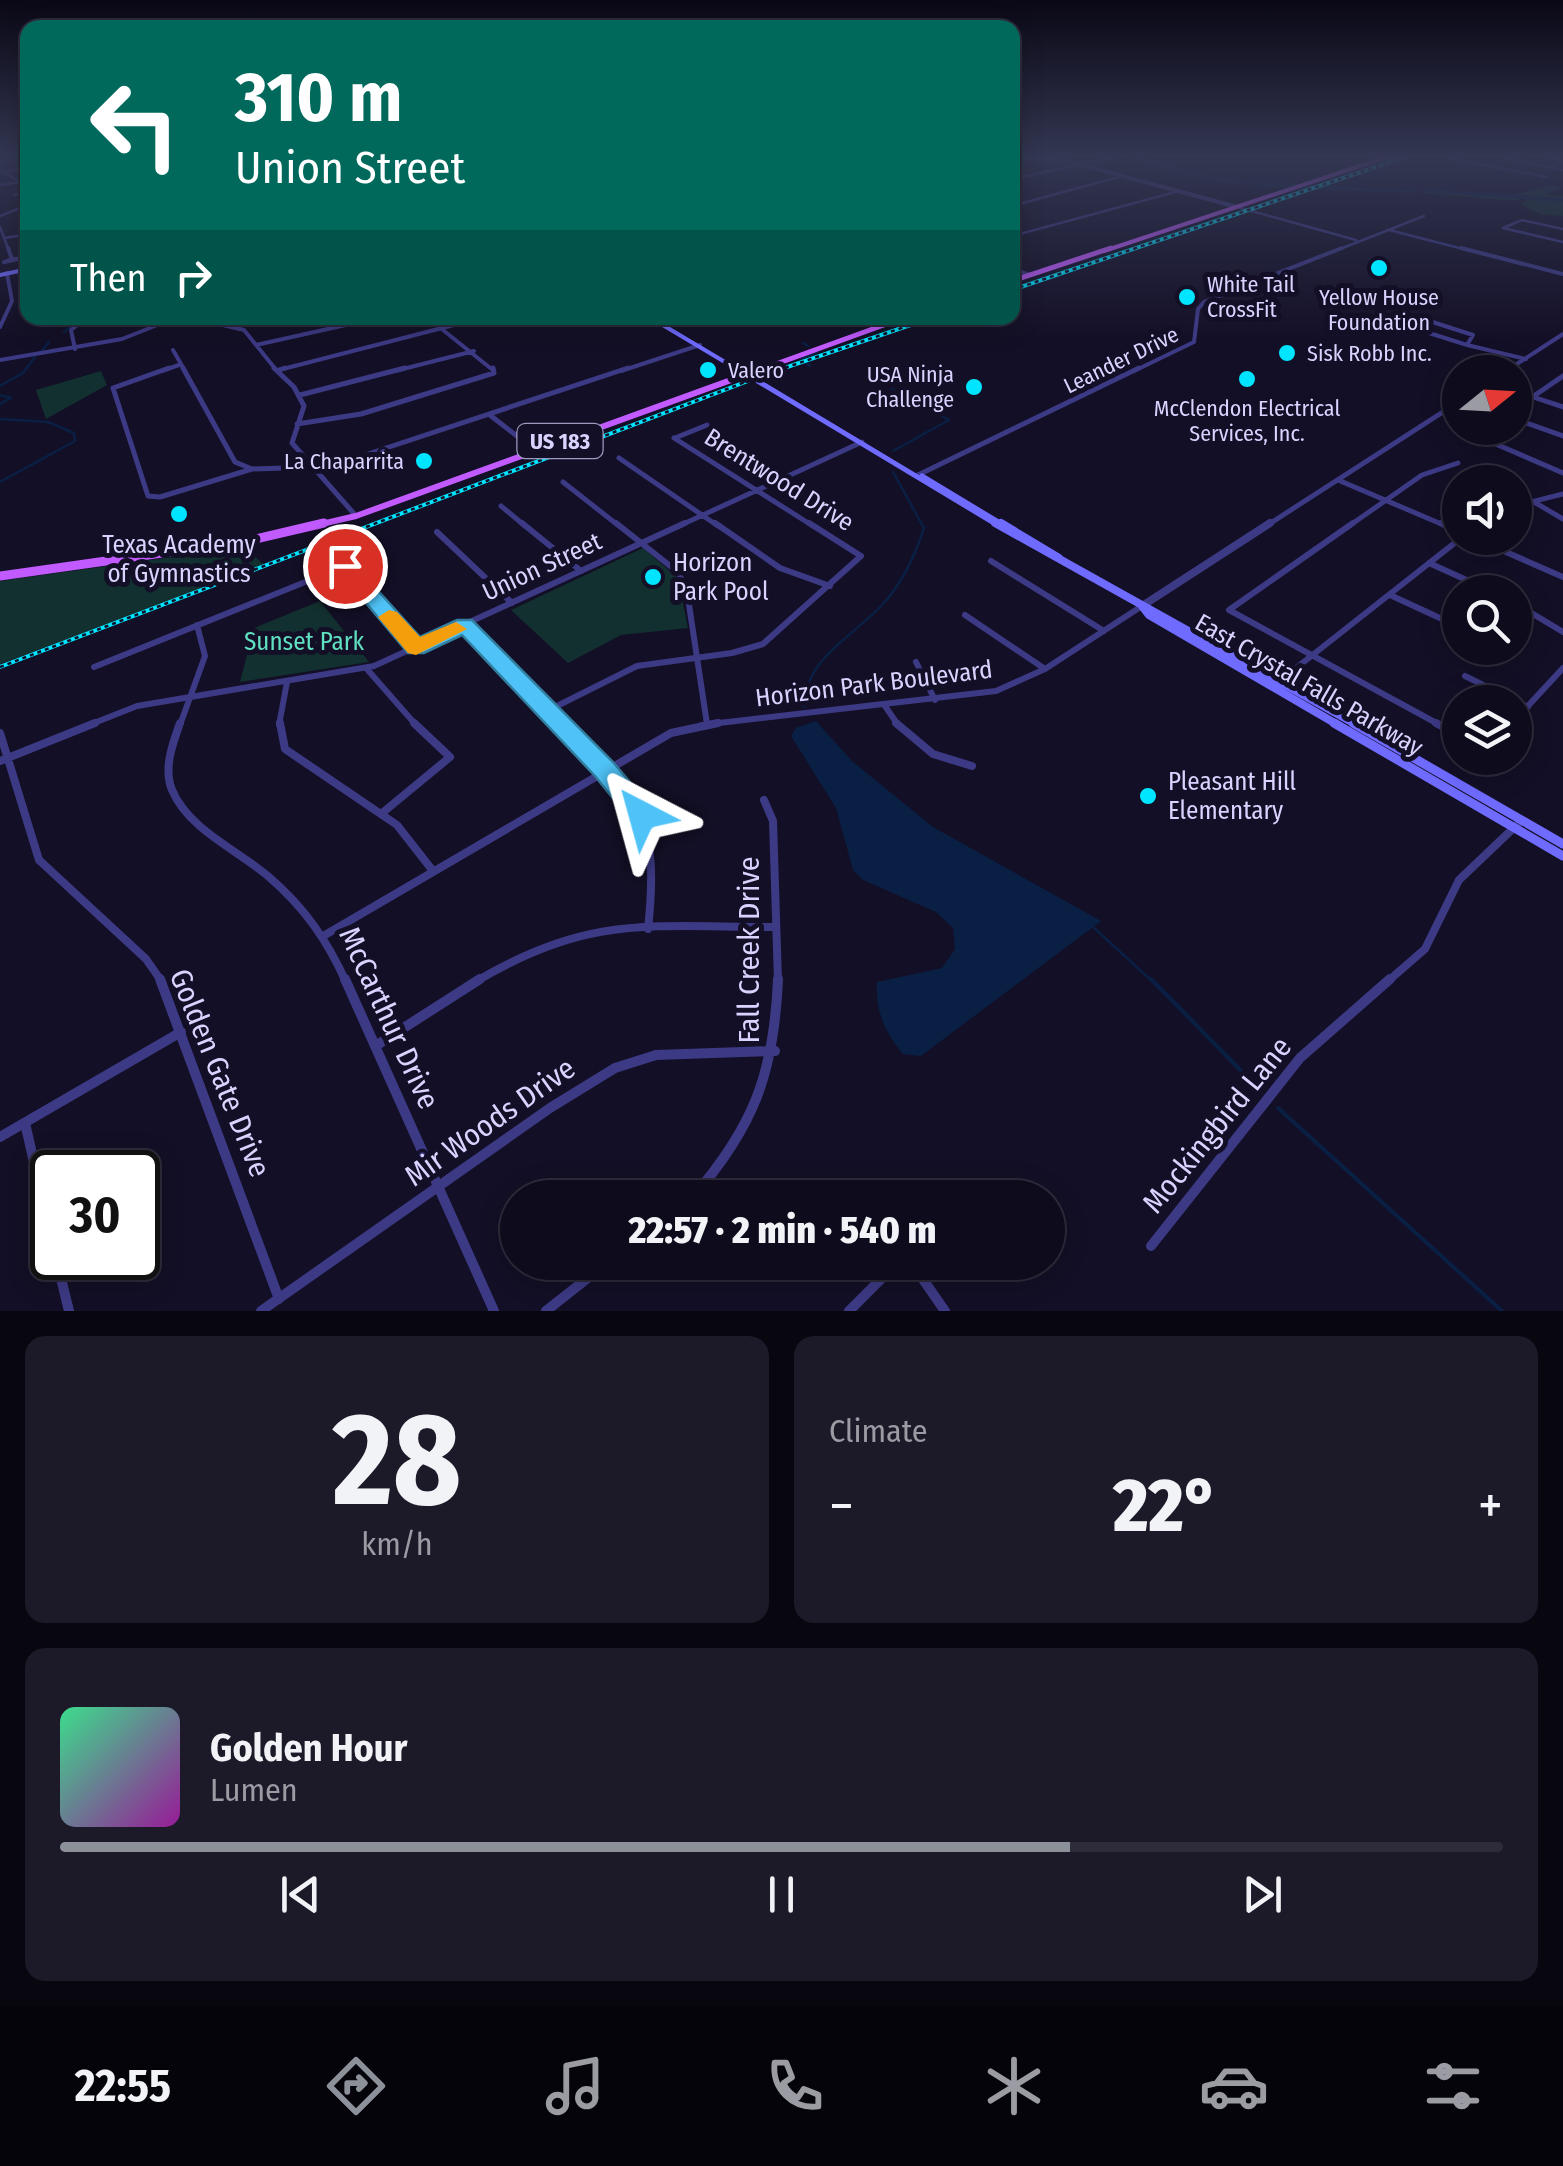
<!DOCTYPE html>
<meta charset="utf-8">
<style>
body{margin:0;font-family:"Fira Sans Condensed",sans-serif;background:#1c1929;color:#f1f3f6;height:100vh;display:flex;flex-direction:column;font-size:38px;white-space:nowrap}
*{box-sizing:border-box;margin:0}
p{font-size:32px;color:#9b9ba3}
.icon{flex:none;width:55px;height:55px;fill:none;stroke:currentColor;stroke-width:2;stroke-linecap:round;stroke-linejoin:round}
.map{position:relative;height:1311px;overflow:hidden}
.panel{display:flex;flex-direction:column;gap:25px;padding:25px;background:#08060f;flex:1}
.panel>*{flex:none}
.top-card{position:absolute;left:20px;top:20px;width:1000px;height:305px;border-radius:20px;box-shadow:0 5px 25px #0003,0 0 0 2px #2e2b3b;background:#00695c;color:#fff;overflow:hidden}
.needle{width:65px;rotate:72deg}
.tools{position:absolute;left:1442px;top:355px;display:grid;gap:20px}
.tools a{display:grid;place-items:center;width:90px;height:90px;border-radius:50%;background:#0e0b1c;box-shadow:0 5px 25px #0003,0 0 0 2px #2e2b3b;font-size:50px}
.speed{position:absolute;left:30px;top:1150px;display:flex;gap:20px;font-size:50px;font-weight:700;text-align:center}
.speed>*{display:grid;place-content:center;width:130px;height:130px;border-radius:50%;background:#0e0b1c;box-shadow:0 5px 25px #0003,0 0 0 2px #2e2b3b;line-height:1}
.speed .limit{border:5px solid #111;border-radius:15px;background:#fff;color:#111}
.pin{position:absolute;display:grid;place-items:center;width:85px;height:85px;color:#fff;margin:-42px;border:5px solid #fff;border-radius:50%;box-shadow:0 2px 10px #0007}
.me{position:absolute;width:110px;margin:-55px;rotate:321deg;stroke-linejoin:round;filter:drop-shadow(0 0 8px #0008)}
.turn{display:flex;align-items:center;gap:35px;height:210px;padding:0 50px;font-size:45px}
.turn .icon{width:130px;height:130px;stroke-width:2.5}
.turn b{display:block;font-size:70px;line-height:85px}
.then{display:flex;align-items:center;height:95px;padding:0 50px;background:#0003;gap:20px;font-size:38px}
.big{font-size:75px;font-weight:800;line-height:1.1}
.panel .card{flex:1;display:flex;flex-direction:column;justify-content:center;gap:15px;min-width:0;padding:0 35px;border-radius:20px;background:#1c1929}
.panel .dial{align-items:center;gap:0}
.dial b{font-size:130px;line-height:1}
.song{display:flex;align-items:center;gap:30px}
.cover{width:120px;height:120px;border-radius:15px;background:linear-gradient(135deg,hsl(150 70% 55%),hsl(300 70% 35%))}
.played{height:10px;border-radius:5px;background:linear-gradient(90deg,#8c9099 70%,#2e2b3b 70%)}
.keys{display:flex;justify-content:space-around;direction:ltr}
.heat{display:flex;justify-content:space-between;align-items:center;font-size:55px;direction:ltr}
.panel .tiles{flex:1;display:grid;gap:25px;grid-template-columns:1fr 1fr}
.card:last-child{grid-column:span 2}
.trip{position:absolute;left:500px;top:1180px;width:565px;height:100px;border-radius:50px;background:#0e0b1c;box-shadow:0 5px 25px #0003,0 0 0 2px #2e2b3b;font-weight:800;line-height:100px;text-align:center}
.tabs{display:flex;height:160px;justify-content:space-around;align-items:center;background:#06040b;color:#9b9ba3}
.tabs .icon{width:70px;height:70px}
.tabs .selected{color:#8c9099}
.tabs b{font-size:45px;color:#f1f3f6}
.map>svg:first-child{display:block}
.green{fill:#12302f}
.water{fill:#0a1f44}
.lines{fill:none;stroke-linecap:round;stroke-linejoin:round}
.stream-far1{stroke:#0a1f44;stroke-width:2.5}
.stream{stroke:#0a1f44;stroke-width:4}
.river{fill:#0a1f44;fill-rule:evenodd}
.minor-far5{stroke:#3d3a85;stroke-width:2.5}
.minor-far4{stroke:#3d3a85;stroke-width:4}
.minor-far3{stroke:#3d3a85;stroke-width:5}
.minor-far2{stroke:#3d3a85;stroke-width:6}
.minor-far1{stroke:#3d3a85;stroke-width:8}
.minor{stroke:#3d3a85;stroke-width:10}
.tertiary-far2{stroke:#3d3a85;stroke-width:4}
.tertiary-far1{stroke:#3d3a85;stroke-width:5}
.tertiary{stroke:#3d3a85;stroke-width:8}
.secondary-far3{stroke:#6f6bff;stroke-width:4}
.secondary-far2{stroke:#6f6bff;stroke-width:5}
.secondary-far1{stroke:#6f6bff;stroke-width:8}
.secondary{stroke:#6f6bff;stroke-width:9}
.primary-far3{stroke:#c25bff;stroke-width:4}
.primary-far2{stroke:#c25bff;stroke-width:5}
.primary-far1{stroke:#c25bff;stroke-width:6}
.primary{stroke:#c25bff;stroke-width:9}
.rail-casing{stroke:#00e5ff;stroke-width:4}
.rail{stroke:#130f26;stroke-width:2.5;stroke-dasharray:4;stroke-linecap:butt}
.route{fill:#4fc3f7;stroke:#337fa1;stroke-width:2.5}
.slow{fill:#f59e0b}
.poi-dot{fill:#00e5ff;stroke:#130f26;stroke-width:4}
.labels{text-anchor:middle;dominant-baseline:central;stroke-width:10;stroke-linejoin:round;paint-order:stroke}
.far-poi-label{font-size:22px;fill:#d9d4ff;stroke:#130f26;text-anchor:start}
.far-street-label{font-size:22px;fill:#d9d4ff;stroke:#130f26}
.shield{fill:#130f26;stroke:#9e99be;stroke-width:2.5}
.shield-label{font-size:22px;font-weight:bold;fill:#d9d4ff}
.street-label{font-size:25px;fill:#d9d4ff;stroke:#130f26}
.poi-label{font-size:25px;fill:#d9d4ff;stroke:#130f26;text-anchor:start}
.park-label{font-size:25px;fill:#5fe0c0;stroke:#130f26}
.near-street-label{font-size:30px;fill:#d9d4ff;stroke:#130f26}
</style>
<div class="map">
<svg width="1563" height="1311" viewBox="0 0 1563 1311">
<rect width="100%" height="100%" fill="#130f26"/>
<path class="green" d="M1553 185 1563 188 1545 194 1563 196V216L1540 214 1521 204 1531 195 1514 201 1424 193 1430 189 1509 196Z
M101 371 107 385 46 419 36 390Z
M245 547 265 566 0 664V581Z
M643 548 678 578 688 628 621 635 568 663 511 610Z
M320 601 369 662 240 682 254 628Z"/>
<path class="water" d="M816 721 852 761 933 827 1101 921 921 1056 903 1054C885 1033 875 1010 877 982L942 968 955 949 953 928 936 912 863 880 853 870 836 808 791 736 796 728Z"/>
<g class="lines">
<path class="stream-far1" d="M64 332 80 318
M803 343 808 346
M41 352 49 342
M810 366 801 359 817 352
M0 386 23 373 35 357
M892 389 949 420 893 451
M0 395 11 398 0 404
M0 419 48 422 74 433 75 441 0 482
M804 707C804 659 854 636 883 604 903 582 915 556 924 528L893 472
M1092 926 1153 982"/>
<path class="stream" d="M1151 979 1256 1086
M1278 1108 1502 1311"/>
<path class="river" d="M1119 156H1134L1206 176 1243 181 1422 191 1419 193 1294 189 1218 182Z
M1425 189 1563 198V202L1423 192Z"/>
<path class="minor-far5" d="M1542 156 1563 161
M1448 158 1546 177
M1505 158 1563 170
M0 162 28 158
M1012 164 1021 167 1012 169
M0 170 28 187
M6 172 20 169
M1012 179 1120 156
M0 185 20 182
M14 195 28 192
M1012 206 1122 176
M1237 207 1356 240
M0 216 28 205
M0 227 9 251
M1503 228 1522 220 1563 229
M1503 228 1563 242
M1389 230 1471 251
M1012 236 1179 191
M5 238 28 234
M1335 251 1424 216"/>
<path class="minor-far4" d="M8 248 12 259
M1461 248 1563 274
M12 259H18L4 262Z
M1012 269 1030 275
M193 318 244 330 277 371
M1420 318 1473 335 1467 345 1404 325Z
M234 324 251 318
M0 327 12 301 7 273
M443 330 494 371
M256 345 377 318
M1467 345 1526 359
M75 349 71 330 86 318
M173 350 185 371
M0 360 122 339 175 318
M279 370 481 318
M162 371 179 365
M395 371 474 351
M621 371 700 345
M1134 371 1194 342 1198 309 1204 302 1342 248"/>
<path class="minor-far3" d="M169 368 113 388 148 496 160 497 252 469
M183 368 235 462 252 469 313 467
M274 368 294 387 304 406 292 443 356 516
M279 370 285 368
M300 395 405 368
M1533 397 1563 407
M1515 409 1563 376
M491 416 535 450
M1515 419 1563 436
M297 424 361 414 494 373 493 368
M674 438 813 526
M675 438 707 425
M1484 439 1563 473
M365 455 628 368
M619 458 718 526
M918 475 1139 368
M1338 480 1446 526
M563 482 619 526
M1534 502 1563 519
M501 506 525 526
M1515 506 1563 494
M679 526 862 442
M1349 526 1422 475 1458 463"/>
<path class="minor-far2" d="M522 523 581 571
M616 523 679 573 688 598 707 724
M715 523 780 568 830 586
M1353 523 1229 610 1440 725
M1440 523 1460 532
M437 532 512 603
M1474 538 1563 577
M991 561 1104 631
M1429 563 1493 592
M1390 595 1455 625
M688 598 714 596
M1515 603 1563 632
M965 615 1045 669
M465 625 566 725
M916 662 935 700
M94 667 345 566 416 647
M366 668 416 725
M1465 676 1528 707
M1277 683 1461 538
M885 706 898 725
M547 711 637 666 732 653 763 644 861 556 809 523
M1515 720 1563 668
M89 725 137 706 374 666 685 523
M180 725 205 656 197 625
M279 725 287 682
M702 725 996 691 1045 669 1142 606"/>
<path class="minor-far1" d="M180 723C173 743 163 768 172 790 189 830 238 850 269 877 304 907 327 940 346 982
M280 723 285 749 397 825 433 871
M563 723C639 801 660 817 648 929
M896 723 933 754 972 766
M1436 723 1460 736
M0 733 39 860 146 959 162 982
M0 761 95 723
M764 800 773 821 778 982
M381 814 450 757 414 723
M325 935 671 733 718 723
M475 982C589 914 650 927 775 927
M1387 982 1425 949 1459 880 1522 820"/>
<path class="minor" d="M160 979 279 1299
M345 979 494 1311
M377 1045 480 979
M25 1123 52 1241
M0 1137 181 1032
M692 1198C754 1127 774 1073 778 979
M1151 1246 1300 1058 1390 979
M56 1258 69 1311
M911 1262 945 1311
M261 1311 550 1108 615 1068 656 1055 775 1051
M546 1311 608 1262
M849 1311 898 1262"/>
<path class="tertiary-far2" d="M1012 157 1067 161 1237 207
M1506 371 1563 334"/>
<path class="tertiary-far1" d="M1504 372 1509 368
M1266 526 1460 401"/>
<path class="tertiary" d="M1142 606 1270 523"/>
<path class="secondary-far3" d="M0 275 28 269
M651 318 740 371"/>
<path class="secondary-far2" d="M736 368 999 526
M922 476 1005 526"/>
<path class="secondary-far1" d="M995 523 1357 725
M1001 523 1059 558
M1142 606 1149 615 1338 725"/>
<path class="secondary" d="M1334 723 1563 856
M1353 723 1563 844"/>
<path class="primary-far3" d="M1104 251 1390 156"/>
<path class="primary-far2" d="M1012 281 1111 248
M757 371 903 318"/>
<path class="primary-far1" d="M313 526 356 516 764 368"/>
<path class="primary" d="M0 576 247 541 324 523"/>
<g class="rail-casing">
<path id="rail" d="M1012 290 1408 156
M0 667 761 376 931 318"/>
</g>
<use href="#rail" class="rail"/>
</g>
<linearGradient id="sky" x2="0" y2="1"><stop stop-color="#0a0815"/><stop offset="0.46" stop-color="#333752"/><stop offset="1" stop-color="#333752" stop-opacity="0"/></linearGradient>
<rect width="1563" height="340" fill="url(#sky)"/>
<path class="route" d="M345 560 352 562 420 637 457 620H472L613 762 651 807 655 815 651 822H632L595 776 462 635 424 653H408L335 566Z"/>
<path class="slow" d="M389 610 397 612 420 637 456 622 467 629 416 655 408 653 378 617Z"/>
<g class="poi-dot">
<circle cx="1379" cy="268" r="10"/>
<circle cx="1187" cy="297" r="10"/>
<circle cx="1287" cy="353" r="10"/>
<circle cx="708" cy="370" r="10"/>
<circle cx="1247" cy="379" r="10"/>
<circle cx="974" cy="387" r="10"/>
<circle cx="424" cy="461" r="10"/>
<circle cx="179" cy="514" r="10"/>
<circle cx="653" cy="577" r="10"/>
<circle cx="1148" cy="796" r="10"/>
</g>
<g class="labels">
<g class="far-poi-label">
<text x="1207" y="284">White Tail<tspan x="1207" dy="25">CrossFit</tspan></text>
<text x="1379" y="297" text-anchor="middle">Yellow House<tspan x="1379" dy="25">Foundation</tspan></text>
<text x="1307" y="353">Sisk Robb Inc.</text>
<text x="728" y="370">Valero</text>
<text x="954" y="374" text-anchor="end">USA Ninja<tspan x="954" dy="25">Challenge</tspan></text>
<text x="1247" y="408" text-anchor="middle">McClendon Electrical<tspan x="1247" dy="25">Services, Inc.</tspan></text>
<text x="404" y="461" text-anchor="end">La Chaparrita</text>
</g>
<g class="far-street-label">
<text transform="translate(1121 360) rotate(-26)">Leander Drive</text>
</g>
<rect class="shield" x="517.5" y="424" width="85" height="34" rx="8"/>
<g class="shield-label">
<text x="560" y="441">US 183</text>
</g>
<g class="street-label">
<text transform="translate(779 480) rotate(32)">Brentwood Drive</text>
<text transform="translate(542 567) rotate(-25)">Union Street</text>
<text transform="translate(874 684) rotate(-7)">Horizon Park Boulevard</text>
<text transform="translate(1309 685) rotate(30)">East Crystal Falls Parkway</text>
</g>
<g class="poi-label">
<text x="179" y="545" text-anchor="middle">Texas Academy<tspan x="179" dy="29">of Gymnastics</tspan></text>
<text x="673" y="563">Horizon<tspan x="673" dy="29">Park Pool</tspan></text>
<text x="1168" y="782">Pleasant Hill<tspan x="1168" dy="29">Elementary</tspan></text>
</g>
<g class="park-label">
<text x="304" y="642">Sunset Park</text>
</g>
<g class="near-street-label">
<text transform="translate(749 950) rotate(-90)">Fall Creek Drive</text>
<text transform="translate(389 1018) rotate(65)">McCarthur Drive</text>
<text transform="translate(220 1073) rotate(68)">Golden Gate Drive</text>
<text transform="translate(490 1122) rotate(-35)">Mir Woods Drive</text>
<text transform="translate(1217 1125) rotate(-51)">Mockingbird Lane</text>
</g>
</g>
</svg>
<div class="tools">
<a><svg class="needle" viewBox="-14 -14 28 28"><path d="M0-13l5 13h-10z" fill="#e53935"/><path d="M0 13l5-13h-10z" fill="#9b9ba3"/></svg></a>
<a><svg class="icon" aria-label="sound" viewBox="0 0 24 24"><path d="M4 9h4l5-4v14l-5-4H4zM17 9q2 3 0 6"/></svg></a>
<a><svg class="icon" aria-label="search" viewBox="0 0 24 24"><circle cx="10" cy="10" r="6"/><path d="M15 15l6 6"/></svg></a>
<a><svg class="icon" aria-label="layers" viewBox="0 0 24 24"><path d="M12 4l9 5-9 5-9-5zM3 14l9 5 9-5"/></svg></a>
</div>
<div class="speed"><div class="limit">30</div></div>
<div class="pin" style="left:345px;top:566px;background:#d93025"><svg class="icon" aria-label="arrive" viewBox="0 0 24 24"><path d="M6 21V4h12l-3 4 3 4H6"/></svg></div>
<svg class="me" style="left:642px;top:815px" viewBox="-20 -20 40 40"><path d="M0-17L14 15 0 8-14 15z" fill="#4fc3f7" stroke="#fff" stroke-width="4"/></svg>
<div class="trip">22:57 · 2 min · 540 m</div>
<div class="top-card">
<div class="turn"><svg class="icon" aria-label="left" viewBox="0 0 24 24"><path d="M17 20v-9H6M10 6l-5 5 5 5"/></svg><div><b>310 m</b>Union Street</div></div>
<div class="then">Then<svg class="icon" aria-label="right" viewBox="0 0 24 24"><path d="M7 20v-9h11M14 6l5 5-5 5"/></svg></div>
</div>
</div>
<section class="panel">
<div class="tiles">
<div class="card dial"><b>28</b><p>km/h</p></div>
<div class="card"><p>Climate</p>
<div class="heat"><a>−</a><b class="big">22°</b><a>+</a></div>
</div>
<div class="card">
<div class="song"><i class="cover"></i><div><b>Golden Hour</b><p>Lumen</p></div></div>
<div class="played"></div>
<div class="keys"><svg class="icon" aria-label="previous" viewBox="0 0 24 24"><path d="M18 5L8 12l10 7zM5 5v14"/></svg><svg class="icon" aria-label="pause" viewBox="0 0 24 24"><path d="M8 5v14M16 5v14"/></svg><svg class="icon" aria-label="next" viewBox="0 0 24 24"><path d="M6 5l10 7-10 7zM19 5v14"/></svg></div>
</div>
</div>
</section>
<nav class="tabs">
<b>22:55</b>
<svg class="icon selected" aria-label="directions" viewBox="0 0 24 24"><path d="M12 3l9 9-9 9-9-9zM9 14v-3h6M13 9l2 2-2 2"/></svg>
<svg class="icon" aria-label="music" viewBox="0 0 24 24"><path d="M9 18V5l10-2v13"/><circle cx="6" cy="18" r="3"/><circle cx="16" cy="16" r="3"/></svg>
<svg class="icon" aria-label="phone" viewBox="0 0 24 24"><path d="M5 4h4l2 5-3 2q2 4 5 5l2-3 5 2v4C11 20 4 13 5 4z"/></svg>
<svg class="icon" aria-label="climate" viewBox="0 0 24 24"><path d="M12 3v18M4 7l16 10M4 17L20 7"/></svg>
<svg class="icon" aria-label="car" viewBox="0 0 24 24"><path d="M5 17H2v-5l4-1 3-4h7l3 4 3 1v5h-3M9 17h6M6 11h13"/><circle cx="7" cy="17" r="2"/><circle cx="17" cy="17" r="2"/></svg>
<svg class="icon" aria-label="filters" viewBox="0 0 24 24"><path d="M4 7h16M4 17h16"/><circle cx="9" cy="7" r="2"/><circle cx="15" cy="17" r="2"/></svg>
</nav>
